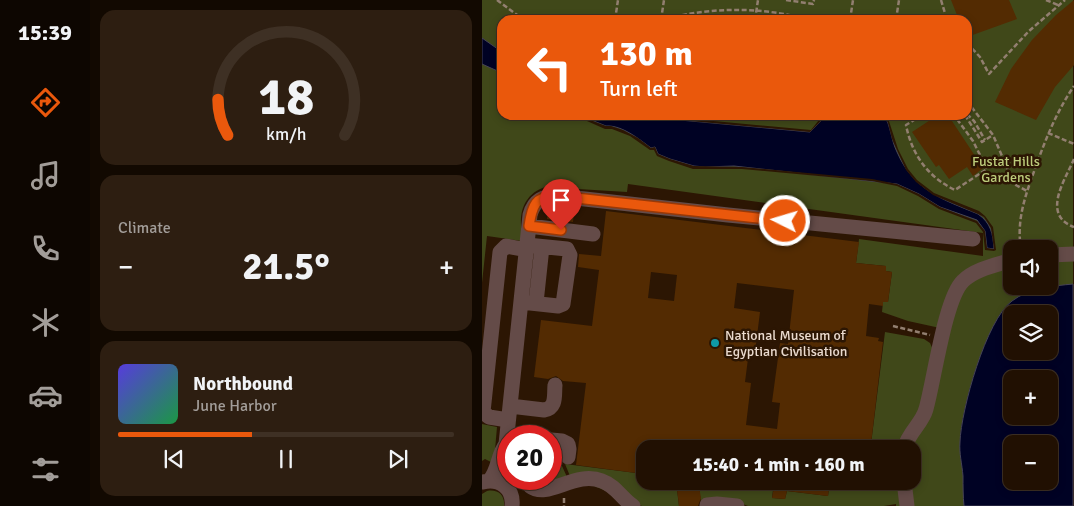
<!DOCTYPE html>
<meta charset="utf-8">
<style>
body{margin:0;font-family:Signika,sans-serif;background:#2d1e11;color:#f1f3f6;height:100vh;display:flex;flex-direction:column;font-size:19px;white-space:nowrap}
*{box-sizing:border-box;margin:0}
p{font-size:16px;color:#a29d99}
.icon{flex:none;width:28px;height:28px;fill:none;stroke:currentColor;stroke-width:2;stroke-linecap:round;stroke-linejoin:round}
.map{position:relative;flex:1;overflow:hidden}
.sheet{display:flex;flex-direction:column;gap:10px;padding:10px;background:#120901;width:392px}
.sheet>*{flex:none}
.guide{position:absolute;left:15px;top:15px;width:475px;height:105px;border-radius:15px;box-shadow:0 2px 8px #0003,0 0 0 1px #3e3024;background:#ea580c;color:#fff;overflow:hidden}
.buttons{position:absolute;left:521px;top:240px;display:grid;gap:10px}
.buttons a{display:grid;place-items:center;width:55px;height:55px;border-radius:10px;background:#211002;box-shadow:0 2px 8px #0003,0 0 0 1px #3e3024;font-size:25px}
.speed{position:absolute;left:15px;top:425px;display:flex;gap:10px;font-size:25px;font-weight:700;text-align:center}
.speed>*{display:grid;place-content:center;width:65px;height:65px;border-radius:50%;background:#211002;box-shadow:0 2px 8px #0003,0 0 0 1px #3e3024;line-height:1}
.speed .limit{border:8px solid #d22;background:#fff;color:#111}
.pin{position:absolute;display:grid;place-items:center;width:42px;height:42px;color:#fff;margin:-51px -21px;border-radius:50% 50% 50% 0;rotate:-45deg;box-shadow:0 0 5px #0007}
.pin .icon{rotate:45deg}
.me{position:absolute;width:55px;margin:-28px;rotate:275deg;stroke-linejoin:round;filter:drop-shadow(0 0 4px #0008)}
.turn{display:flex;align-items:center;gap:18px;height:105px;padding:0 20px;font-size:22px}
.turn .icon{width:65px;height:65px;stroke-width:2.5}
.turn b{display:block;font-size:35px;line-height:42px}
.big{font-size:38px;font-weight:700;line-height:1.1}
.sheet .tile{flex:1;display:flex;flex-direction:column;justify-content:center;gap:8px;min-width:0;padding:0 18px;border-radius:15px;background:#2d1e11}
.sheet .dial{align-items:center;gap:0}
.dial svg{height:130px;overflow:visible;fill:none;stroke:#3e3024;stroke-width:7;stroke-linecap:round;text-anchor:middle}
.dial text{fill:#f1f3f6;stroke:none}
.song{display:flex;align-items:center;gap:15px}
.cover{width:60px;height:60px;border-radius:8px;background:linear-gradient(135deg,hsl(250 70% 55%),hsl(140 70% 35%))}
.played{height:5px;border-radius:2px;background:linear-gradient(90deg,#ea580c 40%,#3e3024 40%)}
.keys{display:flex;justify-content:space-around;direction:ltr}
.heat{display:flex;justify-content:space-between;align-items:center;font-size:28px;direction:ltr}
.trip{position:absolute;left:154px;top:440px;width:285px;height:50px;border-radius:15px;background:#211002;box-shadow:0 2px 8px #0003,0 0 0 1px #3e3024;font-weight:700;line-height:50px;text-align:center}
main{display:flex;flex:1;min-height:0}
.tabs{display:flex;flex-direction:column;width:90px;justify-content:space-around;align-items:center;background:#0d0601;color:#a29d99}
.tabs .icon{width:35px;height:35px}
.tabs .selected{color:#ea580c}
.tabs b{font-size:22px;color:#f1f3f6}
.map>svg:first-child{display:block}
.green{fill:#404819;fill-rule:evenodd}
.water{fill:#000224;stroke:#464357;fill-rule:evenodd}
.pier{fill:#2c1603}
.building{fill:#532b02;fill-rule:evenodd}
.lines{fill:none;stroke-linecap:round;stroke-linejoin:round}
.path{stroke:#927f70;stroke-width:2.5;stroke-dasharray:5 2.5;stroke-linecap:butt}
.minor{stroke:#644b48;stroke-width:15}
.route-casing{stroke:#983908;stroke-width:12}
.route{stroke:#ea580c;stroke-width:9}
.culture-dot{fill:#0f9aa8;stroke:#2c1603;stroke-width:2}
.labels{text-anchor:middle;dominant-baseline:central;stroke-width:5;stroke-linejoin:round;paint-order:stroke}
.park-label{font-size:14px;fill:#bccc7b;stroke:#2c1603}
.poi-label{font-size:14px;fill:#ebdbcf;stroke:#2c1603;text-anchor:start}
</style>
<main>
<nav class="tabs">
<b>15:39</b>
<svg class="icon selected" aria-label="directions" viewBox="0 0 24 24"><path d="M12 3l9 9-9 9-9-9zM9 14v-3h6M13 9l2 2-2 2"/></svg>
<svg class="icon" aria-label="music" viewBox="0 0 24 24"><path d="M9 18V5l10-2v13"/><circle cx="6" cy="18" r="3"/><circle cx="16" cy="16" r="3"/></svg>
<svg class="icon" aria-label="phone" viewBox="0 0 24 24"><path d="M5 4h4l2 5-3 2q2 4 5 5l2-3 5 2v4C11 20 4 13 5 4z"/></svg>
<svg class="icon" aria-label="climate" viewBox="0 0 24 24"><path d="M12 3v18M4 7l16 10M4 17L20 7"/></svg>
<svg class="icon" aria-label="car" viewBox="0 0 24 24"><path d="M5 17H2v-5l4-1 3-4h7l3 4 3 1v5h-3M9 17h6M6 11h13"/><circle cx="7" cy="17" r="2"/><circle cx="17" cy="17" r="2"/></svg>
<svg class="icon" aria-label="filters" viewBox="0 0 24 24"><path d="M4 7h16M4 17h16"/><circle cx="9" cy="7" r="2"/><circle cx="15" cy="17" r="2"/></svg>
</nav>
<section class="sheet">
<div class="tile dial"><svg viewBox="0 0 100 80">
<path d="M14 69A42 42 0 1 1 86 69"/>
<path d="M14 69A42 42 0 0 1 8 47" stroke="#ea580c"/>
<text x="50" y="56" font-size="32" font-weight="700">18</text>
<text x="50" y="72" font-size="11">km/h</text>
</svg></div>
<div class="tile"><p>Climate</p>
<div class="heat"><a>−</a><b class="big">21.5°</b><a>+</a></div>
</div>
<div class="tile">
<div class="song"><i class="cover"></i><div><b>Northbound</b><p>June Harbor</p></div></div>
<div class="played"></div>
<div class="keys"><svg class="icon" aria-label="previous" viewBox="0 0 24 24"><path d="M18 5L8 12l10 7zM5 5v14"/></svg><svg class="icon" aria-label="pause" viewBox="0 0 24 24"><path d="M8 5v14M16 5v14"/></svg><svg class="icon" aria-label="next" viewBox="0 0 24 24"><path d="M6 5l10 7-10 7zM19 5v14"/></svg></div>
</div>
</section>
<div class="map">
<svg width="592" height="506" viewBox="0 0 592 506">
<rect width="100%" height="100%" fill="#2c1603"/>
<path class="green" d="M0 0H591V506H414V504L402 506H266L258 503 219 502 216 481 291 490 290 498 303 499 305 491 346 496 348 481H430V449H363V445L382 447 383 444H389L403 332 442 339 448 343 452 352 458 328 426 321 400 312 401 302H406L410 272 404 271V266L374 263 377 239 501 256V233L146 184 145 192 63 187C45 193 38 208 39 225 39 232 41 234 40 241L5 236 0 283ZM20 20H485V115H20ZM530 249H568V286H530ZM530 314H568V351H530ZM530 379H568V416H530ZM530 444H568V481H530Z
M0 424 15 427 13 450 9 462 3 459 0 461Z
M69 447H72L70 465 80 466 85 477 61 485 62 479H69Z
M83 464 162 474V481H194L197 506H160L88 476Z
M5 491C16 489 23 495 22 506H0V494Z"/>
<path class="water" d="M0 38 20 52V73L0 64Z
M97 115H186L187 119 328 132 345 115H402C409 126 409 140 415 152 432 191 460 199 496 214 509 223 511 234 512 249L505 248 503 231 495 220 458 207 437 194 415 184 252 166 223 167 212 166 188 159 176 154 173 147 169 148C157 139 140 125 124 126Z
M591 284V506H482C481 496 481 486 481 476 480 464 477 453 478 442 479 410 504 320 530 301 547 288 571 286 591 284ZM530 314H568V351H530ZM530 379H568V416H530ZM530 444H568V481H530Z"/>
<path class="pier" d="M95 115 124 126H129L141 130 156 138 169 148 173 147 176 154 188 159 212 166 260 167 390 179 415 184 437 194 458 207 495 221 503 231 505 248 512 249 509 228 502 217 496 214 451 195 434 182 424 170 410 139 406 123 402 115H405L416 149 426 169 435 180 452 193 497 211 503 216 511 227 514 250 512 251 503 250 501 232 494 223 457 209 436 196 415 186 390 181 260 169H211L187 161 175 156 172 150H168L148 136 130 129H123L96 117Z
M186 115H188L189 117 329 130 341 115H345L328 132 187 119Z"/>
<path class="building" d="M469 0H527L535 19 485 37V20H477Z
M592 0V65L573 87 554 120 513 102 529 69 550 40 574 15Z
M456 115H466L501 168 491 176 485 167 467 179 457 165 454 167 430 132Z
M66 209 92 213 91 222 65 219Z
M124 211 377 242 374 263 404 266V271L410 272 406 302H401V306L387 304 384 336 397 338 396 341 401 342 389 444H383L382 447 363 445V449H162V474L94 465 104 383 81 381 74 376 66 379 52 377 59 320 110 326 117 270 96 267 97 254 119 256ZM169 272 195 275 192 301 166 298ZM255 283 312 290 306 344 298 343 290 402 298 403 295 429 264 425 269 383 263 382 267 351 273 352 278 312 252 308Z
M194 481H216L219 498 216 506H197Z
M293 481H348L346 496 305 491 303 499 290 498Z"/>
<g class="lines">
<path class="path" d="M15 0 42 20
M304 0 331 4 332 0
M459 0 465 20
M564 0 576 5
M133 20 136 0
M178 20C229 7 278 6 328 20
M179 20 182 0
M273 20 276 0
M368 20 371 0
M414 20 417 0
M485 43 498 57 507 74 547 31 583 0
M485 101 511 135 532 184 545 191
M485 114 492 121 503 140
M440 115 424 125C430 155 446 177 473 190L505 169 491 141 472 115
M483 115 500 142 511 135
M566 133 592 144
M592 159C583 180 559 215 592 227
M539 249C534 219 544 194 554 166 564 138 575 111 592 86
M411 326 448 335
M82 498V506"/>
<path class="minor" d="M47 226 111 234
M568 255 592 254
M39 302 76 306 81 304 88 255 85 249 45 245
M54 303 60 247
M28 406 62 410C75 408 72 395 73 385
M26 420 7 417 1 412 18 252 24 246 45 250
M69 440 80 441 86 444 87 449 86 457
M422 449C427 431 440 424 444 409 452 381 463 298 481 281 493 269 514 265 530 260
M26 465 25 475 27 490
M46 479 48 486C66 500 93 470 120 481 134 486 139 498 151 506
M7 481C17 470 15 456 24 444L48 215C52 200 61 196 76 196L246 215 491 239
M422 481 425 506
M1 482C17 478 32 488 30 506
M225 505 235 504 255 506"/>
</g>
<g class="lines">
<g class="route-casing">
<path id="route" d="M79 230 47 226C50 206 53 195 76 196L303 221"/>
</g>
<use href="#route" class="route"/>
</g>
<circle class="culture-dot" cx="233" cy="343" r="5"/>
<g class="labels">
<g class="park-label">
<text x="524" y="161">Fustat Hills<tspan x="524" dy="16">Gardens</tspan></text>
</g>
<g class="poi-label">
<text x="243" y="335">National Museum of<tspan x="243" dy="16">Egyptian Civilisation</tspan></text>
</g>
</g>
</svg>
<div class="buttons">
<a><svg class="icon" aria-label="sound" viewBox="0 0 24 24"><path d="M4 9h4l5-4v14l-5-4H4zM17 9q2 3 0 6"/></svg></a>
<a><svg class="icon" aria-label="layers" viewBox="0 0 24 24"><path d="M12 4l9 5-9 5-9-5zM3 14l9 5 9-5"/></svg></a>
<a>+</a>
<a>−</a>
</div>
<div class="speed"><div class="limit">20</div></div>
<div class="pin" style="left:79px;top:230px;background:#d93025"><svg class="icon" aria-label="arrive" viewBox="0 0 24 24"><path d="M6 21V4h12l-3 4 3 4H6"/></svg></div>
<svg class="me" style="left:303px;top:221px" viewBox="-20 -20 40 40"><circle r="17" fill="#ea580c" stroke="#fff" stroke-width="3"/><path d="M0-11L8 9 0 5-8 9z" fill="#fff"/></svg>
<div class="trip">15:40 · 1 min · 160 m</div>
<div class="guide">
<div class="turn"><svg class="icon" aria-label="left" viewBox="0 0 24 24"><path d="M17 20v-9H6M10 6l-5 5 5 5"/></svg><div><b>130 m</b>Turn left</div></div>
</div>
</div>
</main>
